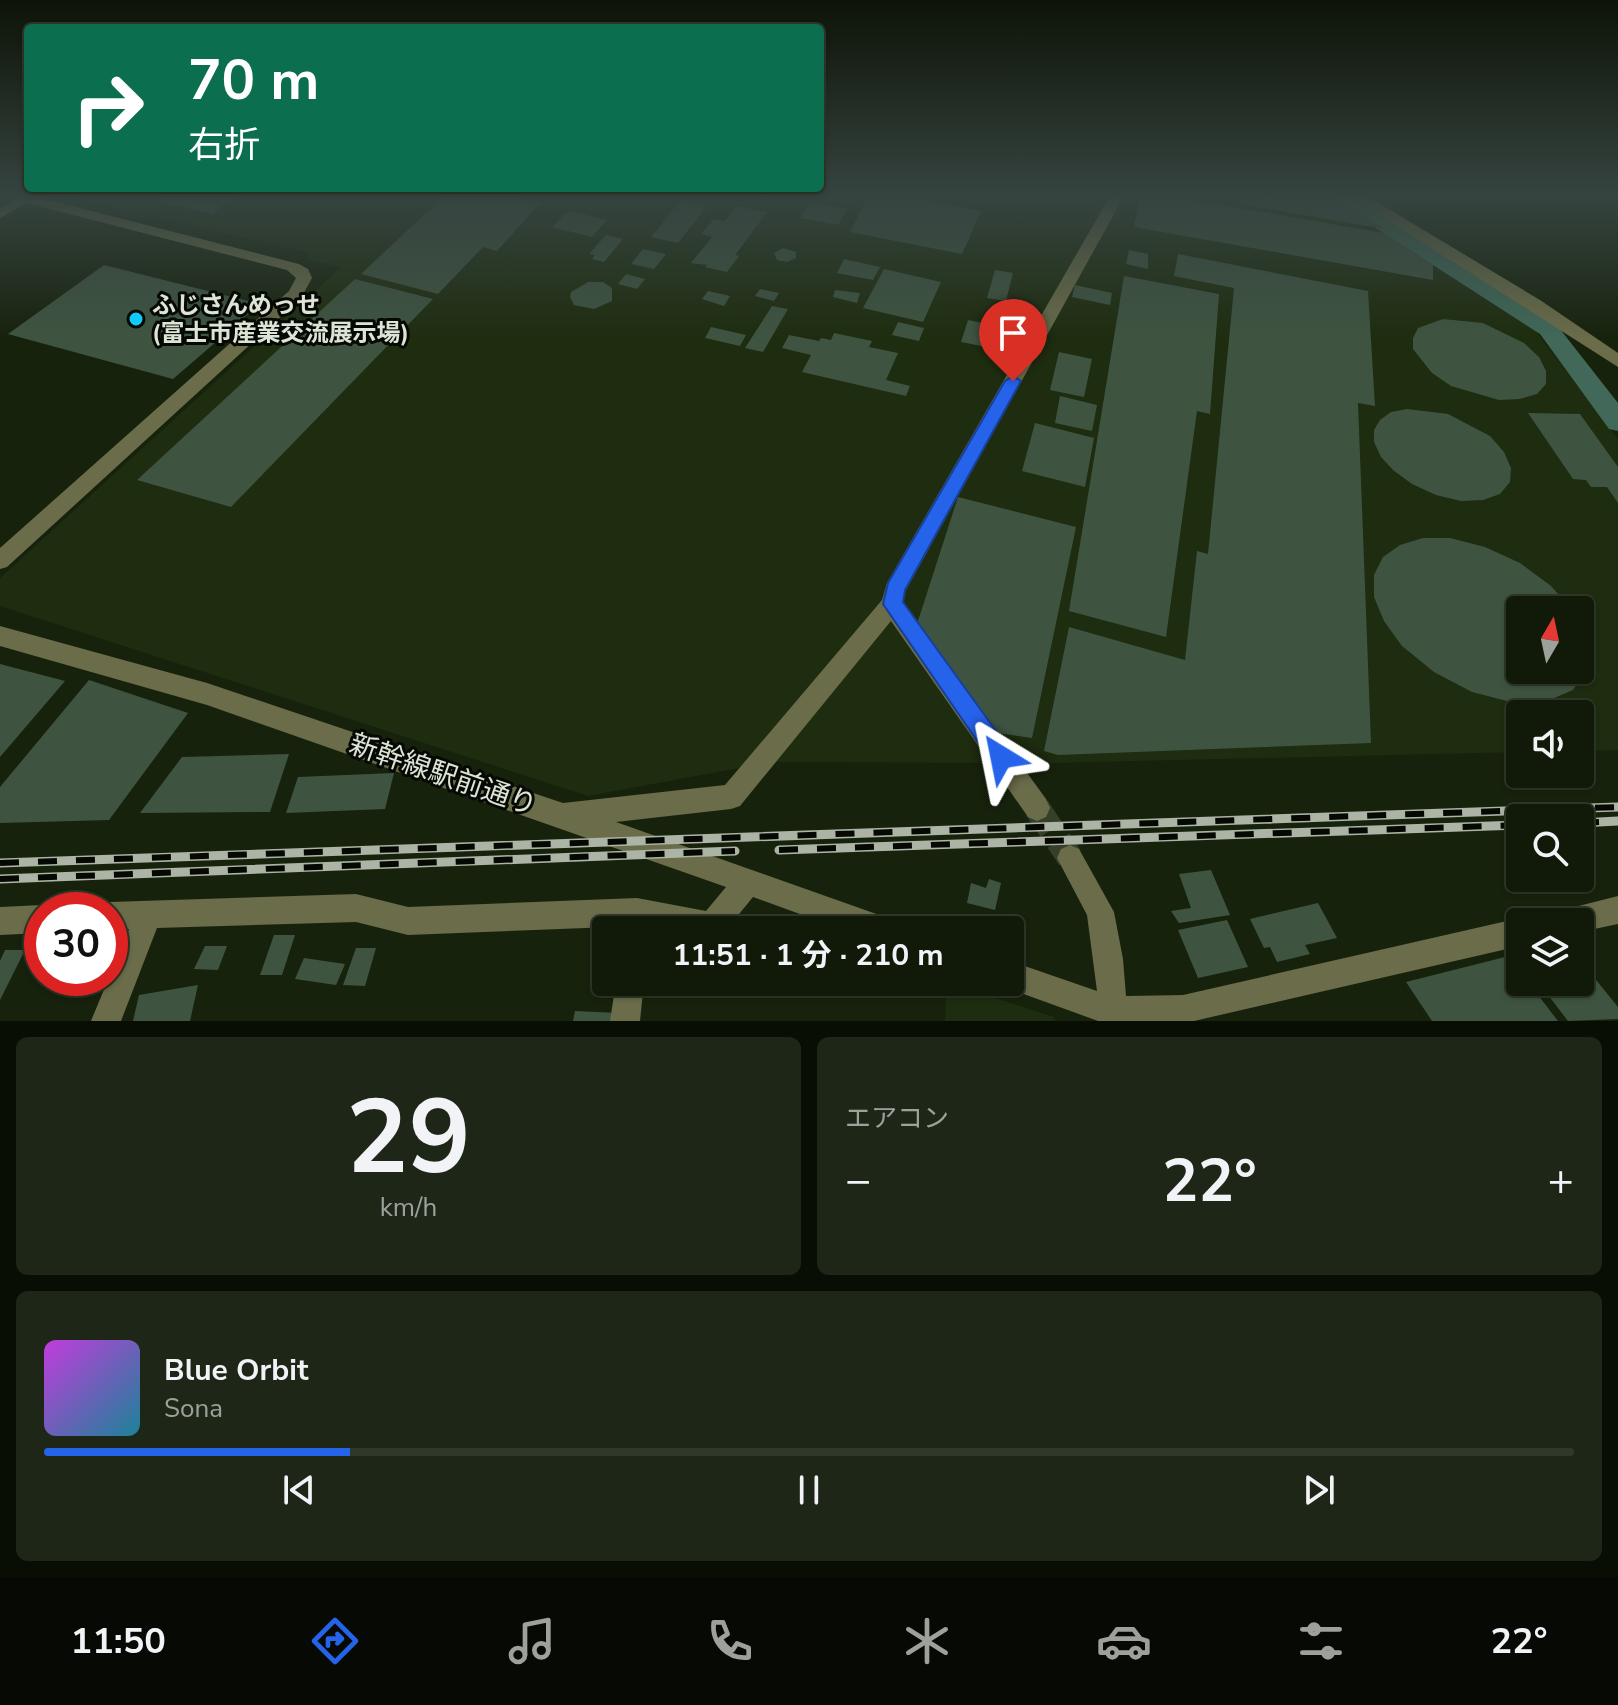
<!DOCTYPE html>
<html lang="ja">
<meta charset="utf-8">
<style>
body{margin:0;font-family:"Nunito Sans","Noto Sans JP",sans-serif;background:#1e2717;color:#f1f3f6;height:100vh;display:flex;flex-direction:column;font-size:30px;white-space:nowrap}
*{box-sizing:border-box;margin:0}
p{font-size:26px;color:#9ca19c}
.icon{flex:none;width:44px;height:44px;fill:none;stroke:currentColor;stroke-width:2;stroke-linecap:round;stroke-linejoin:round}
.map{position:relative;height:1021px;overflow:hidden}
.sheet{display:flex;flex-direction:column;gap:16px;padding:16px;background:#090e05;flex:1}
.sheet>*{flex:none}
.hud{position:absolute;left:24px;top:24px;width:800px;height:168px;border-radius:8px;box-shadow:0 2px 6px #0004,0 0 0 2px #30382a;background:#0b6e4f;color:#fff;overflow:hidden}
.needle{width:52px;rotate:9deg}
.fabs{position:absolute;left:1506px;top:596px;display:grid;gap:16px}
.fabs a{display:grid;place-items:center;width:88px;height:88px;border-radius:8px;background:#111a09;box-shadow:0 2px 6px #0004,0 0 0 2px #30382a;font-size:40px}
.speed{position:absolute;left:24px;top:892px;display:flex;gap:16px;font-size:40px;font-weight:700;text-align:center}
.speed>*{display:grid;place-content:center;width:104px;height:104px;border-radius:50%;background:#111a09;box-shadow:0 2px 6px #0004,0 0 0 2px #30382a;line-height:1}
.speed .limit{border:12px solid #d22;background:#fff;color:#111}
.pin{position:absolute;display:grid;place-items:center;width:68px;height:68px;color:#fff;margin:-82px -34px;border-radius:50% 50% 50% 0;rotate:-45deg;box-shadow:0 0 8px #0007}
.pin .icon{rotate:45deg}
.me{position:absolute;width:88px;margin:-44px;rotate:325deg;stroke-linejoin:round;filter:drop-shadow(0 0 6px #0008)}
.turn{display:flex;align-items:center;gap:28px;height:168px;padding:0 32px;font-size:36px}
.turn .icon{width:104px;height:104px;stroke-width:2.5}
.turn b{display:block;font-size:56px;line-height:68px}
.big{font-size:60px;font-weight:700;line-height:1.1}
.sheet .widget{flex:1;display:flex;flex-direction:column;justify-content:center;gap:12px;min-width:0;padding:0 28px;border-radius:12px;background:#1e2717}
.sheet .dial{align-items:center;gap:0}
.dial b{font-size:104px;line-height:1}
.song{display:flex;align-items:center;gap:24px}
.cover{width:96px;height:96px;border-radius:12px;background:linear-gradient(135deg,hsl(290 70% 55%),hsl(190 70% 35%))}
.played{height:8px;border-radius:4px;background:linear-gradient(90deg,#2563eb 20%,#30382a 20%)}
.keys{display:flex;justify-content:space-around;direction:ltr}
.heat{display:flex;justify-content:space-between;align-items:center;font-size:44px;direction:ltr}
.sheet .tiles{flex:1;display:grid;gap:16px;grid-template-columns:1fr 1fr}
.widget:last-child{grid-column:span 2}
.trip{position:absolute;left:592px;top:916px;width:432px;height:80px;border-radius:8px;background:#111a09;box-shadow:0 2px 6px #0004,0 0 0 2px #30382a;font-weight:700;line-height:80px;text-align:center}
.menu{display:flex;height:128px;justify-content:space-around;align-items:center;background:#070a04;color:#9ca19c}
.menu .icon{width:56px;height:56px}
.menu .selected{color:#2563eb}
.menu b{font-size:36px;color:#f1f3f6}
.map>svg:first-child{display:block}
.built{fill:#1e2c0f;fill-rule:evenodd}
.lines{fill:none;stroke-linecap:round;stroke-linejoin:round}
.river{fill:#416859;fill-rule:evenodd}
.building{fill:#3e5441}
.minor-tunnel{stroke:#353f2a;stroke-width:26;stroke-dasharray:26 13;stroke-linecap:butt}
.minor{fill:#6a6c4a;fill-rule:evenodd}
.rail-casing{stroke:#acb5a5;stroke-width:9}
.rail{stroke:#060903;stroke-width:6;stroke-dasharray:19;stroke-linecap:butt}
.route{fill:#2563eb;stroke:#184099;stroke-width:2}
.poi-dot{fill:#0fcafa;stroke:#060903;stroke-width:3}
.labels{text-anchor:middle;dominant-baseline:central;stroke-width:6;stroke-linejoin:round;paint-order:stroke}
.poi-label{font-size:24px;font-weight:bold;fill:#dce4d6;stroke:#060903;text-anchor:start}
.near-street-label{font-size:28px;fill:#dce4d6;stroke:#060903}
</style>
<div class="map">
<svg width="1618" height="1021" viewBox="0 0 1618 1021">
<rect width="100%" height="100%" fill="#17220c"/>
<path class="built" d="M65 196H1334L1532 326 1618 439V750L1580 751V714H1520V752L1053 763 772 762 588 796 0 606V578L341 267 305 259 311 253ZM1520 610H1580V670H1520Z
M946 982 1054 1017 1056 1021H945Z"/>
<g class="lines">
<path class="river" d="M1326 196H1350L1556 324 1618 403V431L1609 429 1540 334Z"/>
</g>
<path class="building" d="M165 196H236L212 214 157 201Z
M444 196H505L540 203 497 251 483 247 438 294 361 274Z
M816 196H853L850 203Z
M868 196H906L981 211 962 254 850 232Z
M1140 196H1169L1384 233 1433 265V280L1134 227Z
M1242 196H1331L1385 229 1241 204Z
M681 200 707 206 678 243 651 237Z
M810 202 847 209 838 225 800 218Z
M737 206 767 212 735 255 739 256 727 272 705 267 707 265 691 263 712 237 701 234 714 219 725 221Z
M569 211 607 220 592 237 552 227Z
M606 235 623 239 604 262 592 259 595 255 589 254Z
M783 248 796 252V258L787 262 777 260 774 253Z
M643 249 666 254 654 269 631 264Z
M1129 250 1148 254V269L1126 264Z
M1178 254 1368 291 1375 406 1358 403 1371 743 1058 755 1044 751 1069 627 1185 660 1197 551 1208 554 1234 288 1174 276Z
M844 259 880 267 873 280 837 273Z
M104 265 260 304 173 379 8 334Z
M884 269 941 282 923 322 863 308Z
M995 270 1013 273 1006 301 987 298Z
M626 274 645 279 637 289 618 284Z
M1124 276 1219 294 1210 414 1197 411 1166 637 1069 611Z
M355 279 433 299 231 507 137 480Z
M588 282H603L612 288V301L594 309 574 305 570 297 571 292Z
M1075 285 1112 293 1110 305 1072 297Z
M760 289 779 293 774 301 755 296Z
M835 290 860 293 857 303 833 297Z
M708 291 730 296 724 306 702 299Z
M772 306 788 309 763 352 745 348Z
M1443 319 1483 323 1524 343 1539 357 1546 371V384L1537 394 1520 399 1499 400 1451 386 1432 373 1413 349V338L1418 328Z
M968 320 992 325 986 347 961 342Z
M898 322 924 328 919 341 892 335Z
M711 327 746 335 740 346 705 338Z
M834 333 872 341 869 347 898 353 886 380 910 386 906 396 802 372 811 355 782 348 789 335 819 341 821 338 831 340Z
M1059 352 1092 359 1084 397 1050 390Z
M1060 396 1097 405 1092 431 1055 423Z
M1407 409 1448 414 1490 436 1504 452 1511 468 1510 482 1500 494 1483 500 1461 501 1436 495 1412 484 1393 470 1381 457 1374 442V430L1380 420 1391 412Z
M1528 413 1580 414 1618 467V503L1607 487H1591L1586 480 1573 479Z
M1035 423 1094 438 1085 487 1022 471Z
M958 497 1076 527 1032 738 997 733 917 624Z
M1423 538H1450L1485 547 1520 563 1551 586 1572 610H1520V670H1580V625L1587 642V669L1573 690 1547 701 1511 702 1472 692 1434 672 1402 646 1384 621 1374 597V575L1383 557 1400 545Z
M0 664 65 681 0 757Z
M89 680 188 713 109 820 0 823V787Z
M289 754 270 812 140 813 182 757Z
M394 773 385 809 286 813 298 777Z
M1211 870 1230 915 1179 923 1171 911 1191 908 1179 874Z
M989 879 1001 883 995 910 967 903 971 883 986 888Z
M1318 903 1337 938 1305 945 1310 954 1277 962 1270 947 1264 948 1250 919Z
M1227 920 1248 967 1198 978 1178 930Z
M110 935H125L113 962H110Z
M274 935H295L282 975H260Z
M205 946H227L218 970 194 969Z
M356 948H376L365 986 343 985Z
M5 950H25L0 1000V961Z
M1509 956 1520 971V982H1528L1558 1021H1432L1406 982Z
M304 958 345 964 336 985 295 979Z
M1580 960 1618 1007V1019L1568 1021 1538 982H1580Z
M198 985 190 1021H133L139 995Z
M575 1011 618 1013 616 1021H573Z"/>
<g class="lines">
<path class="minor-tunnel" d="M1037 808 1070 858"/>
<path class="minor" d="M9 196H33L299 264 308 269 312 278 301 298 7 567 0 569V548L289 291 296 278 287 270 27 203 0 218V208L13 200Z
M1110 196H1124L906 590 903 602 1046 799 1050 808 1046 817 1037 821 1028 817 891 621 740 806 731 809 616 822 882 916 892 920 896 930H844L753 897 726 930H660L637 926 408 935 356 922 157 928 121 1021H91L129 929 110 930V910H99L110 902 356 894 408 907 637 898 706 911 726 887 207 705 0 646V626L207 683 563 803 725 785 882 600 887 583Z
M1350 196H1367L1540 300 1618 353V367Z
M1070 845 1079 849 1114 912 1123 959 1126 996 1183 995 1520 918 1529 922H1520V946L1194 1021H1098L1010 989 999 982H1010V961L1097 991 1087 915 1057 858 1061 849Z
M1618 896V924L1580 932V922H1551L1555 912Z
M42 905 52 910H42V933L0 935V907Z
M616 982H644L640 1021H610Z"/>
<g class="rail-casing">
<path id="rail" d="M1580 823 1618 821
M779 850 1520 825
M0 863 1618 807
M0 879 735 851"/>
</g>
<use href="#rail" class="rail"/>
</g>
<linearGradient id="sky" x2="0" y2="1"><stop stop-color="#0d1307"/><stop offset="0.58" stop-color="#364440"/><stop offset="1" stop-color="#364440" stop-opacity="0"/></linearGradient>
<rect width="1618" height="339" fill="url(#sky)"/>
<path class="route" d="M1013 376 1021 381 905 590 903 602 1009 749 1012 757 1009 764 1001 767 993 764 883 604 888 583 1005 381Z"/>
<circle class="poi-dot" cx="136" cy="319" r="8"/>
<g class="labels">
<g class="poi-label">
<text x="152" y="305">ふじさんめっせ<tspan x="152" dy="28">(富士市産業交流展示場)</tspan></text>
</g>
<g class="near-street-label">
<text transform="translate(443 775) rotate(19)">新幹線駅前通り</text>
</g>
</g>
</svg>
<div class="fabs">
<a><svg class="needle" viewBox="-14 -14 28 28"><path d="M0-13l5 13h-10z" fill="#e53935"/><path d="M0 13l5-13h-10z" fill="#9ca19c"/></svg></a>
<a><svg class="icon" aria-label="sound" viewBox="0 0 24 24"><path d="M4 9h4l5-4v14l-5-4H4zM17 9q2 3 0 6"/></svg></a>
<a><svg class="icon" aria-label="search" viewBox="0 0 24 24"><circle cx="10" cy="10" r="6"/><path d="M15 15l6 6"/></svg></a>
<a><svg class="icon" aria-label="layers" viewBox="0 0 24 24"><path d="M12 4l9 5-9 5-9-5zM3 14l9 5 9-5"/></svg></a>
</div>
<div class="speed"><div class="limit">30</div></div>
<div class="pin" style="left:1013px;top:381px;background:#d93025"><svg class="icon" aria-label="arrive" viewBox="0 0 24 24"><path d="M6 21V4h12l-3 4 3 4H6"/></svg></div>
<svg class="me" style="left:1001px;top:757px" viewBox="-20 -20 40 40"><path d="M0-17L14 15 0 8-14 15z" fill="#2563eb" stroke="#fff" stroke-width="4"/></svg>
<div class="trip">11:51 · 1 分 · 210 m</div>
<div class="hud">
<div class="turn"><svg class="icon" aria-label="right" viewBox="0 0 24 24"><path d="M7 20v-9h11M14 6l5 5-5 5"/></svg><div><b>70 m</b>右折</div></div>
</div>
</div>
<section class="sheet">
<div class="tiles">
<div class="widget dial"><b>29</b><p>km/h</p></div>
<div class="widget"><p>エアコン</p>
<div class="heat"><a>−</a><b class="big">22°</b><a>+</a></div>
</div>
<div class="widget">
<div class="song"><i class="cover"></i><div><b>Blue Orbit</b><p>Sona</p></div></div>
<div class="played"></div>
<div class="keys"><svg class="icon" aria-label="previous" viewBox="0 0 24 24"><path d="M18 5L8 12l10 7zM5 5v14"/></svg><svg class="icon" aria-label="pause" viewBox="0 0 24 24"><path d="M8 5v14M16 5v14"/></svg><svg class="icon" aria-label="next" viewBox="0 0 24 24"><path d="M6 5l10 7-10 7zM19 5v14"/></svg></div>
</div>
</div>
</section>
<nav class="menu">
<b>11:50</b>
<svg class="icon selected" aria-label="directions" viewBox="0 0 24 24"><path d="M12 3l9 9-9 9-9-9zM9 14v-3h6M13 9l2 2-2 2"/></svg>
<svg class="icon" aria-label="music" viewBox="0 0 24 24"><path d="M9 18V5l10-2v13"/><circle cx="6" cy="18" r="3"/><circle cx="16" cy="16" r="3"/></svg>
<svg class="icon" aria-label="phone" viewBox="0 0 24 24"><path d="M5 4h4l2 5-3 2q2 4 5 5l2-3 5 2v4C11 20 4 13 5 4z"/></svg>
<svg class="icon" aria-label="climate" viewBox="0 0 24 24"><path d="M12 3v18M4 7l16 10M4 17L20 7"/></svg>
<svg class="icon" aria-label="car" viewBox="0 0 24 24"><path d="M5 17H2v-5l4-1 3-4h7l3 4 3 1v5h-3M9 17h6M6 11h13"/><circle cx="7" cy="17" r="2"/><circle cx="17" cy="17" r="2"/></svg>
<svg class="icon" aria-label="filters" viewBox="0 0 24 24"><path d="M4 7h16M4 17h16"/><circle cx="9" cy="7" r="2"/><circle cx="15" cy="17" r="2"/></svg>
<b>22°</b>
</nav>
